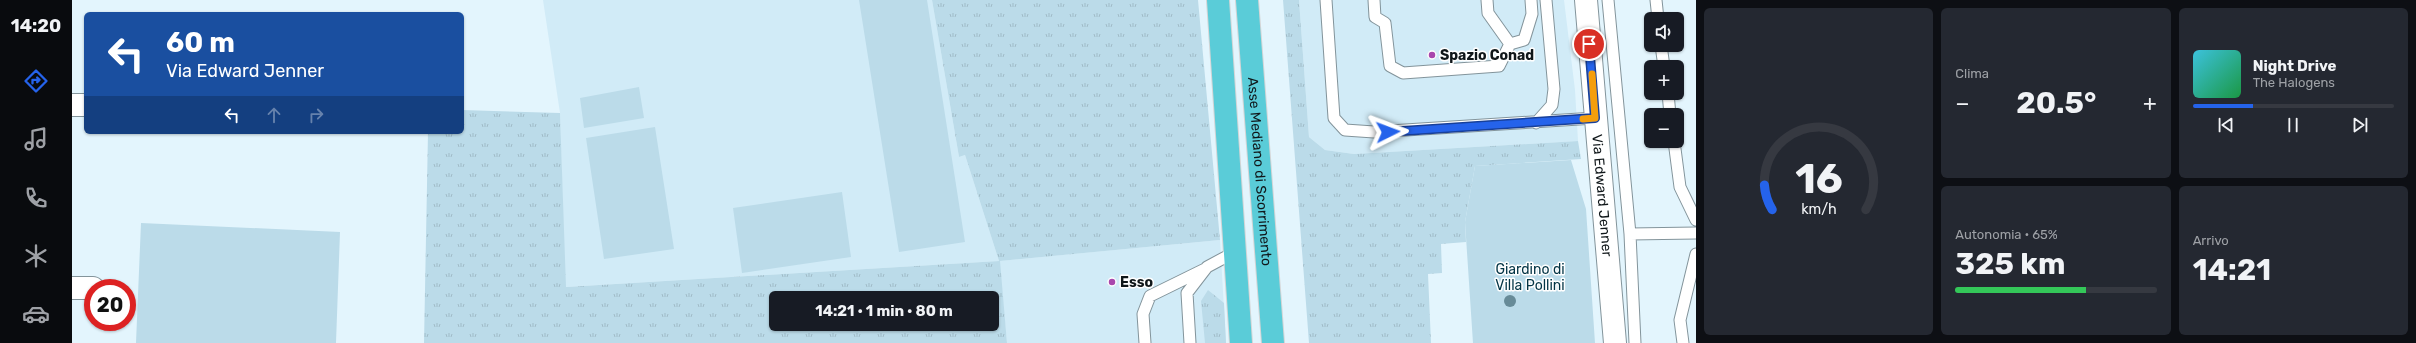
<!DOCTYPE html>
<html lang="it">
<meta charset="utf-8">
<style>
body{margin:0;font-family:Rubik,sans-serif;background:#242831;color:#f1f3f6;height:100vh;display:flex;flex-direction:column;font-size:15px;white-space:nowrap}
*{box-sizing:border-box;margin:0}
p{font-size:13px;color:#9ea1a6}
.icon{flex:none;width:22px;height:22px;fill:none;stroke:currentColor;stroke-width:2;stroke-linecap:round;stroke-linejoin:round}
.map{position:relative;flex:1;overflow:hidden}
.sheet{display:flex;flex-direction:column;gap:8px;padding:8px;background:#0d0f14;width:720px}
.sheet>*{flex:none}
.banner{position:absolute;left:12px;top:12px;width:380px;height:122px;border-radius:6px;box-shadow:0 1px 3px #0004;background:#1a4fa0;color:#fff;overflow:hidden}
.controls{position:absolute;left:1572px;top:12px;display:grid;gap:8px}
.controls a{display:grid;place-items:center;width:40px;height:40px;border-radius:6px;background:#171b24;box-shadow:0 1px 3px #0004;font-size:20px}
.speed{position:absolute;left:12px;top:279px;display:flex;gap:8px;font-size:20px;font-weight:700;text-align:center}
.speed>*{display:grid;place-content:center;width:52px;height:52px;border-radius:50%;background:#171b24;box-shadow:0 1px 3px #0004;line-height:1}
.speed .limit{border:6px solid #d22;background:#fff;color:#111}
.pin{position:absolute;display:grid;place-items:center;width:34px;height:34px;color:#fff;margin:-17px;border:2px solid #fff;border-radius:50%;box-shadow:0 1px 4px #0007}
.me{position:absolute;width:44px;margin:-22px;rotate:87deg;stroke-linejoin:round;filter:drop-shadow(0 0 3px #0008)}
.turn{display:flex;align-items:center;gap:14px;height:84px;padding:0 16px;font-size:18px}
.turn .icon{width:52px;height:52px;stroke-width:2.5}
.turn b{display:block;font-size:28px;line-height:34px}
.lanes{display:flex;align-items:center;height:38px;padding:0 16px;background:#0003;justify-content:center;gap:20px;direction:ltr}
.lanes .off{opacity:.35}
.big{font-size:30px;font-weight:700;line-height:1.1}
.sheet .tile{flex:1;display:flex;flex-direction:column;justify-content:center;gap:6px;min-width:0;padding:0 14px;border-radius:6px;background:#242831}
.sheet .dial{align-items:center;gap:0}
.dial svg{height:104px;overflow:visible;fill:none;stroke:#363941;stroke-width:7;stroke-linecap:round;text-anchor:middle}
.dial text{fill:#f1f3f6;stroke:none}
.song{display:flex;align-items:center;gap:12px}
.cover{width:48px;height:48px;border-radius:6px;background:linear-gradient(135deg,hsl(190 70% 55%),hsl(140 70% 35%))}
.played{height:4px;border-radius:2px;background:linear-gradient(90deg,#2563eb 30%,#363941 30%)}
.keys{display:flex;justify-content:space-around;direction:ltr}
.heat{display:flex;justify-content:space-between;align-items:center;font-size:22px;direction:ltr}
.charge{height:6px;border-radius:3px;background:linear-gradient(90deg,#34c759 65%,#363941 0)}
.sheet .tiles{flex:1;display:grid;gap:8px;grid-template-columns:repeat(3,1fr)}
.tile:first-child{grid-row:span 2}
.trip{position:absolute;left:697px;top:291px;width:230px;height:40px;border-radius:6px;background:#171b24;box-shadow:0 1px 3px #0004;font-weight:700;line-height:40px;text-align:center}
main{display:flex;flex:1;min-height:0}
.dock{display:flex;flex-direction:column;width:72px;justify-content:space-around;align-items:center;background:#090b0e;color:#9ea1a6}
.dock .icon{width:28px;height:28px}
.dock .selected{color:#2563eb}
.dock b{font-size:18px;color:#f1f3f6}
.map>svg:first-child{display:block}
.built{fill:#d1ebf7}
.grass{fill:url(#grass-tufts);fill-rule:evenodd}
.garden{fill:#bbdbe9}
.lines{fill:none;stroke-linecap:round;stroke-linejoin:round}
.service-casing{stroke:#83949b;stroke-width:13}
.minor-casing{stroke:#83949b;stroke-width:24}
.trunk-casing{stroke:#d4d5d6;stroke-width:24}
.service{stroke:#fff;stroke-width:11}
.minor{stroke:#fff;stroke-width:22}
.trunk{stroke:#5accd8;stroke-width:22}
.tree{fill:#678b98}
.route-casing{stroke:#184099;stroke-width:10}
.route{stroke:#2563eb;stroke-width:7}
.slow{stroke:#f59e0b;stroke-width:7}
.poi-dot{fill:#a947ad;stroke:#fff;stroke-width:1.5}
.labels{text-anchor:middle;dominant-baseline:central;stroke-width:3;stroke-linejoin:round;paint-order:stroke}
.poi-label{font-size:14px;font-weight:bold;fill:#10171a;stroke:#fff;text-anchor:start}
.street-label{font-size:14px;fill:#10171a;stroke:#fff}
.park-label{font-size:14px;fill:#023445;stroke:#fff}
</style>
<main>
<nav class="dock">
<b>14:20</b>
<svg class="icon selected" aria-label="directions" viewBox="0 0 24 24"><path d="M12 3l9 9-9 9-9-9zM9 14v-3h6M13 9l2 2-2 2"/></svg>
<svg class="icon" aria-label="music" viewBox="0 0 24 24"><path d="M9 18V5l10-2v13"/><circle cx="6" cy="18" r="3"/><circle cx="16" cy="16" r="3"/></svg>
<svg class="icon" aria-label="phone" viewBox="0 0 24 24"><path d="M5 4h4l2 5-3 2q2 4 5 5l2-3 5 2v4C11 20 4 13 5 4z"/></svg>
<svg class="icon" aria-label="climate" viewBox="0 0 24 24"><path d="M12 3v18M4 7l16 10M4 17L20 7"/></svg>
<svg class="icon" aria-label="car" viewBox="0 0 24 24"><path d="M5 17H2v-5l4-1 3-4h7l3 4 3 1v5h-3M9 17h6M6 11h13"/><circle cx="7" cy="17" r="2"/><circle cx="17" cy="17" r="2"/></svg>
</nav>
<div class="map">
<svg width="1624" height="343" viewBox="0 0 1624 343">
<defs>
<pattern id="grass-tufts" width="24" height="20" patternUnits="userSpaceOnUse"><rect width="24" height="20" fill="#bbdbe9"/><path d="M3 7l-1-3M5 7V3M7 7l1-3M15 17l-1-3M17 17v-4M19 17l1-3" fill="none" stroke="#a0bbc7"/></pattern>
</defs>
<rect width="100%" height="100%" fill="#e3f5fd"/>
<path class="built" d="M471 0H860L887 157 893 155 927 261 1148 240 1154 343H935L927 261 493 287 488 113Z
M1227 0H1492L1503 90 1506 141 1282 154 1253 150 1237 137Z"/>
<path class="grass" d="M860 0H1126L1148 240 928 261 935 343H352L356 132H390V110L488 113 494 287 927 261 893 155 887 157ZM704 298H920V324H704Z
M1211 0H1227L1237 137 1253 150 1282 154 1506 141 1509 159 1403 166 1393 222 1394 242 1369 244 1370 273 1356 274 1359 343H1237Z
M1136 290 1152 303 1154 343H1133L1129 301Z"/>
<path class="garden" d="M787 0H855L893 242 827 252Z
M567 87 572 118 512 128 508 98Z
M583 127 602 249 532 259 514 138Z
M1499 160 1514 209 1523 343H1401L1393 222 1403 166Z
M770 192 779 257 670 273 661 208Z
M69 223 268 232 264 343H64Z"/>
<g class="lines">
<g class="service-casing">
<path id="service" d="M1254 0 1262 118 1273 130 1302 132 1523 118
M1302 0 1303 17 1313 23 1318 66 1331 73 1427 66 1438 44 1452 40 1460 14 1459 0
M1415 0 1416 13 1438 44
M1536 0 1558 234 1563 343
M1584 0 1586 19
M1589 45 1592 67
M1596 93 1598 115
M1464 123 1480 105 1482 89 1474 0
M1602 141 1608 187 1624 220
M1558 234 1624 233
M1073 343 1071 314 1078 296 1133 269
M1118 343 1115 293 1135 267 1163 252
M1611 343 1608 320 1624 254"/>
</g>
<g class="minor-casing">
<g id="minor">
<path id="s1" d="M1514 0 1543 343"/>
<path d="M0 105H14"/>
<path d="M0 288H21"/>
</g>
</g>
<g class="trunk-casing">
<g id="trunk">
<path d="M1146 0 1169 343"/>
<path id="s2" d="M1175 0 1201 343"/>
</g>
</g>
<use href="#service" class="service"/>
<use href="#minor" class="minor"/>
<use href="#trunk" class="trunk"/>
</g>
<circle class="tree" cx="1438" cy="301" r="6"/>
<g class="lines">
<g class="route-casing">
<path id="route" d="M1316 132 1523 118 1517 44"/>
</g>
<use href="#route" class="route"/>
<path class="slow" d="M1511 119 1523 118 1520 74"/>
</g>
<g class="poi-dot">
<circle cx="1360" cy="55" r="4"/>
<circle cx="1040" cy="282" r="4"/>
</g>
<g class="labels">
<g class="poi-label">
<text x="1368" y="55">Spazio Conad</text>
<text x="1048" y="282">Esso</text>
</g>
<g class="street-label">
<text stroke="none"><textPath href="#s2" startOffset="172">Asse Mediano di Scorrimento</textPath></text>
<text stroke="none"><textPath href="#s1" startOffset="196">Via Edward Jenner</textPath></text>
</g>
<g class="park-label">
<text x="1458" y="269">Giardino di<tspan x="1458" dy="16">Villa Pollini</tspan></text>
</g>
</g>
</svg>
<div class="controls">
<a><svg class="icon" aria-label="sound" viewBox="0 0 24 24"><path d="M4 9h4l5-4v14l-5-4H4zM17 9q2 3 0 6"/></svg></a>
<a>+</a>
<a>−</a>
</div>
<div class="speed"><div class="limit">20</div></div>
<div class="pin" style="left:1517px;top:44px;background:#d93025"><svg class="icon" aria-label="arrive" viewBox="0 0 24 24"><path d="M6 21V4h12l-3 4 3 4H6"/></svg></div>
<svg class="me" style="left:1316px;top:132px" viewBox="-20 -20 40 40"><path d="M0-17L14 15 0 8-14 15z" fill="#2563eb" stroke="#fff" stroke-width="4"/></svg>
<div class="trip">14:21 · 1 min · 80 m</div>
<div class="banner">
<div class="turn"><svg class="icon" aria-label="left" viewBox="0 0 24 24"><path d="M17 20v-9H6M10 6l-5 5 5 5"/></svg><div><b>60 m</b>Via Edward Jenner</div></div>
<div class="lanes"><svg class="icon" aria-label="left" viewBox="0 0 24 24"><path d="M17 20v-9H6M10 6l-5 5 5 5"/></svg><svg class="icon off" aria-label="ahead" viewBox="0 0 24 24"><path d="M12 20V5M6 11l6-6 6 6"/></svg><svg class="icon off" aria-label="right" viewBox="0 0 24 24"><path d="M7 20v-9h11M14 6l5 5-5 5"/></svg></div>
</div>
</div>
<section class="sheet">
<div class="tiles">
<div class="tile dial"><svg viewBox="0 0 100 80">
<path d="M14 69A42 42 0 1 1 86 69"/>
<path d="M14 69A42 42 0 0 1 8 50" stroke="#2563eb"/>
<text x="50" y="56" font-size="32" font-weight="700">16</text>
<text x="50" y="72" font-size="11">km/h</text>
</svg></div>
<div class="tile"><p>Clima</p>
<div class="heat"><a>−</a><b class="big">20.5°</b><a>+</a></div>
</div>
<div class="tile">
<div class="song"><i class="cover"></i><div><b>Night Drive</b><p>The Halogens</p></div></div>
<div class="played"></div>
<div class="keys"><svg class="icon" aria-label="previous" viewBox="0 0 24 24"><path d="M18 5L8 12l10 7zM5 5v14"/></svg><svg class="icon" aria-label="pause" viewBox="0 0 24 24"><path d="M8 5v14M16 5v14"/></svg><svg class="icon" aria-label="next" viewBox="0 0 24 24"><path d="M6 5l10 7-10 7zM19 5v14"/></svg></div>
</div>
<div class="tile"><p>Autonomia · 65%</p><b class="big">325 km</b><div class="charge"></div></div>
<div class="tile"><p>Arrivo</p><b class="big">14:21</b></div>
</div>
</section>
</main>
